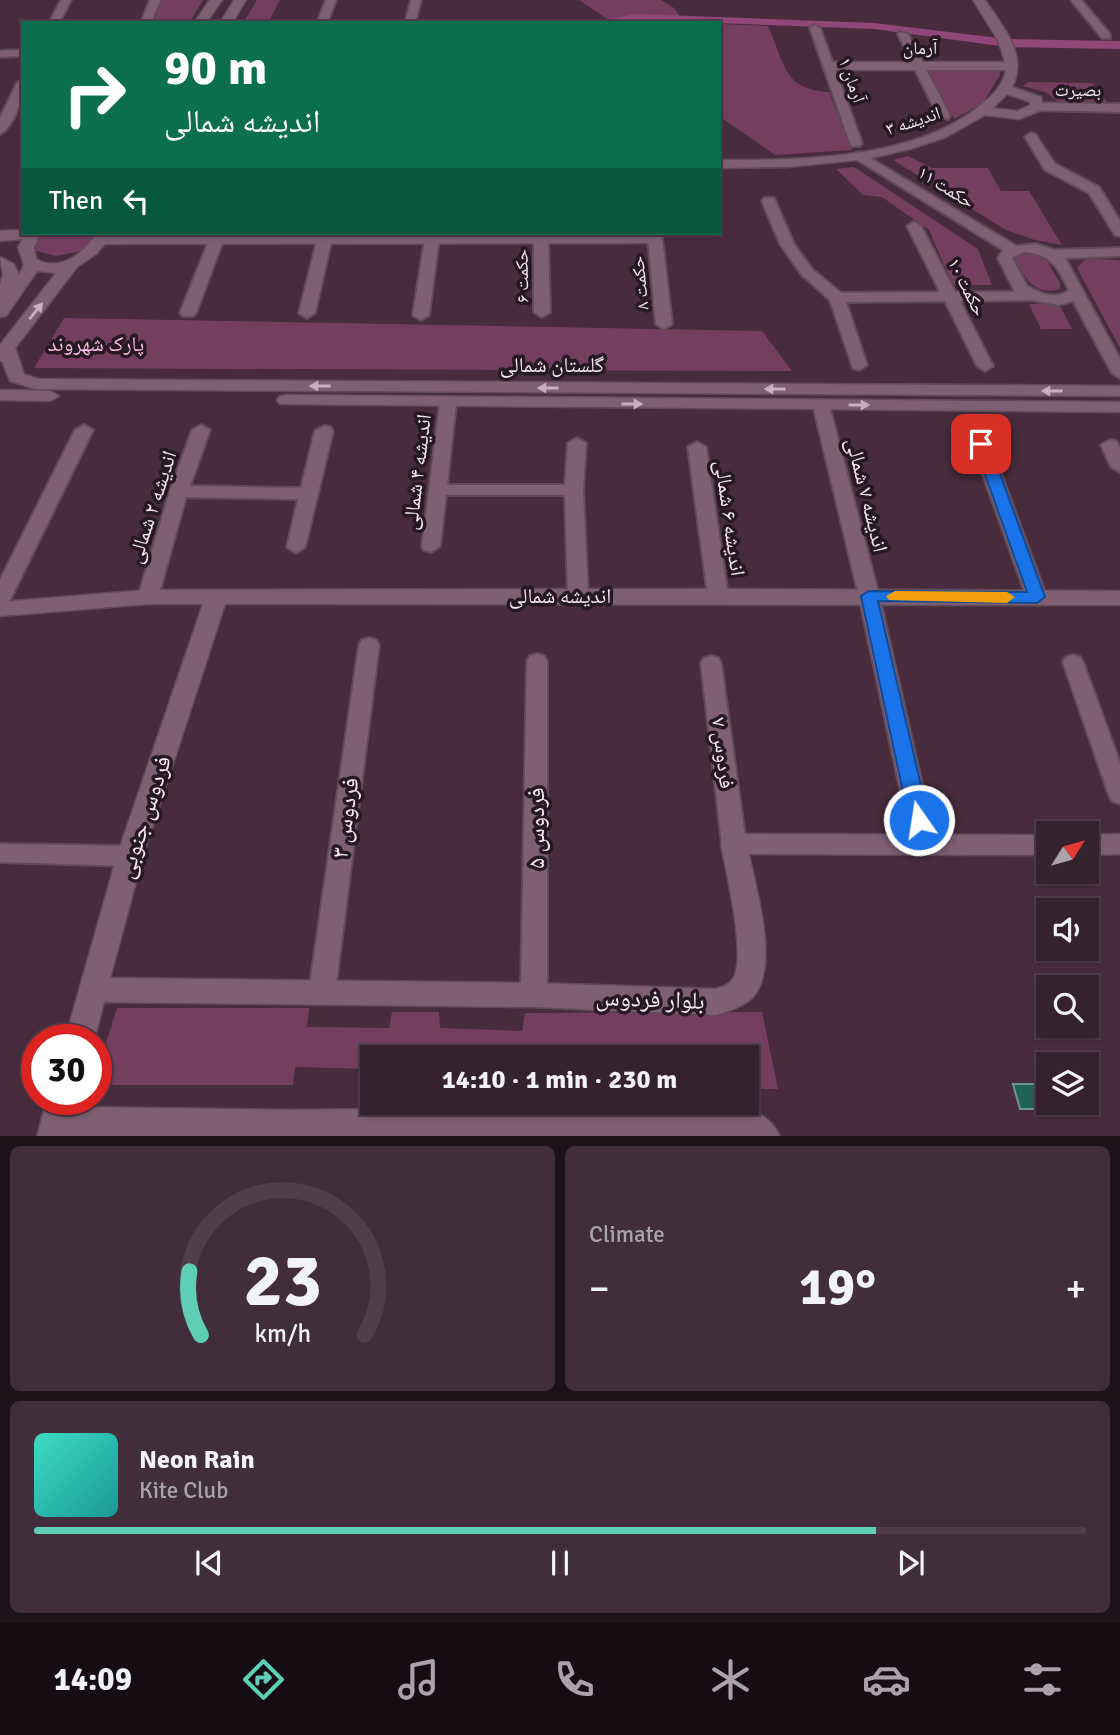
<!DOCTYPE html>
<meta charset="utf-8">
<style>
body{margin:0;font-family:Signika,"Noto Naskh Arabic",sans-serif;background:#412e3a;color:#f1f3f6;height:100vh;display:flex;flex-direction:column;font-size:26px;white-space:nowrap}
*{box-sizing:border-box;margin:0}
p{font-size:23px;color:#aaa3aa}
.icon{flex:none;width:38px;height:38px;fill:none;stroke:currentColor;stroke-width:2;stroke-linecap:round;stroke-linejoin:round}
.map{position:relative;height:1136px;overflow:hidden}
.side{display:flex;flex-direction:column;gap:10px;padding:10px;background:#1e1219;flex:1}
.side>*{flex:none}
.hud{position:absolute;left:21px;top:21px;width:700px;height:214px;border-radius:0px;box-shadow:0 2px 5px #0004,0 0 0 2px #503e4a;background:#0b6e4f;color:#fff;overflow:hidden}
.needle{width:46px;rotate:53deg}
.tools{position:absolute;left:1036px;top:821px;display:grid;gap:14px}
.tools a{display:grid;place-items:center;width:63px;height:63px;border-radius:0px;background:#36212e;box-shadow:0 2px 5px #0004,0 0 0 2px #503e4a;font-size:35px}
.speed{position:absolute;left:21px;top:1024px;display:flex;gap:14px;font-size:35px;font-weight:700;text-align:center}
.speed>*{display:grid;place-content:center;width:91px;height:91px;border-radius:50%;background:#36212e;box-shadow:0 2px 5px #0004,0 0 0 2px #503e4a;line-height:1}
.speed .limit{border:10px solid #d22;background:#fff;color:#111}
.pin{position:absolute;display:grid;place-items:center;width:60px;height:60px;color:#fff;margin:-30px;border-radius:14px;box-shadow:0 4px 10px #0006}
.me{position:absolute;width:77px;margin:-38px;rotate:347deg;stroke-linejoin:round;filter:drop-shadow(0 0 5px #0008)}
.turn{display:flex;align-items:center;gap:24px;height:147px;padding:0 28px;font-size:32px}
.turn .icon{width:91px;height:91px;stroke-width:2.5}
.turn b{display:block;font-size:49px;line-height:60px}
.then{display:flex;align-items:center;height:66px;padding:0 28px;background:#0003;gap:14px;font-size:26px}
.big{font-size:52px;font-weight:800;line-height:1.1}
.side .tile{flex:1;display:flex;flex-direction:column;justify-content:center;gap:10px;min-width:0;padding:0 24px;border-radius:10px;background:#412e3a}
.side .dial{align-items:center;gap:0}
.dial svg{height:182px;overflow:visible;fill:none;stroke:#503e4a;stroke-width:7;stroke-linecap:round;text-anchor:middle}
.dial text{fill:#f1f3f6;stroke:none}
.song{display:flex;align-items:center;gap:21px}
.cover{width:84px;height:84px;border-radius:10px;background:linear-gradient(135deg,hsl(170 70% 55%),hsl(180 70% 35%))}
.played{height:7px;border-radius:4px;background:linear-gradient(90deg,#5eceb7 80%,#503e4a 80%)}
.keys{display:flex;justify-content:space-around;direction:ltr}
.heat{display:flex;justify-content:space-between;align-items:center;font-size:38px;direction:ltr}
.side .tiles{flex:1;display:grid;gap:10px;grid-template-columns:1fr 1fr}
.tile:last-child{grid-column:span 2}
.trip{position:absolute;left:360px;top:1045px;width:399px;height:70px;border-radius:0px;background:#36212e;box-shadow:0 2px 5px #0004,0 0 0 2px #503e4a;font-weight:800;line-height:70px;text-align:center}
.menu{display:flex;height:112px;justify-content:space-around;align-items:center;background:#160d12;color:#aaa3aa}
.menu .icon{width:49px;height:49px}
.menu .active{color:#5eceb7}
.menu b{font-size:32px;color:#f1f3f6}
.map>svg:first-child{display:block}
.green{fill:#743e60}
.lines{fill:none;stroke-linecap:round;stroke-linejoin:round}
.canal{fill:#914777;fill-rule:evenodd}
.building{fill:#206256;stroke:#6d978d;stroke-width:2}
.street-casing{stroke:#624b59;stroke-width:4}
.secondary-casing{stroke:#624b59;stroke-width:3}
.street{fill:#7f6073;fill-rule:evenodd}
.secondary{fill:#7f6073;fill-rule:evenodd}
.oneway{fill:#c8b0bf}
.route{fill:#1a73e8;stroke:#114b97;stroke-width:2}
.slow{fill:#f59e0b}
.labels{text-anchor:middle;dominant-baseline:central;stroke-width:7;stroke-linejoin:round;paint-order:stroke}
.far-street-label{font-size:18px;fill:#f9e6f1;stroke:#261921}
.park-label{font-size:21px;fill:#fdbee3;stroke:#261921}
.street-label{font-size:21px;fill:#f9e6f1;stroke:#261921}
.near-street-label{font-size:24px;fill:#f9e6f1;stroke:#261921}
</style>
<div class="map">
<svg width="1120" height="1137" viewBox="0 0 1120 1137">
<rect width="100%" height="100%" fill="#482c3d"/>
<path class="green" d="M157 0H203L189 23H151Z
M257 0H280L268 23H243Z
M579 0H661L674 8 683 22 691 23H613Z
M719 24 768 26C785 63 783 90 829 92L852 150 775 155 719 116Z
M928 70H999L1000 75 983 103 954 119Z
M1028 82 1092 83 1107 102 1058 101 1045 92 1023 86Z
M908 156 932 168H988L1001 191H1029L1062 245 1035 240 1006 230 893 160Z
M854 167 978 249 992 285H953L929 230 882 197 863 195 836 169Z
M46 233H93L96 236 86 250 56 256 34 250V241Z
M1024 253 1045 257 1060 283V289C1034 297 1025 277 1013 258Z
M1086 259 1120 260V348L1077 268Z
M1029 304H1059L1072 329H1041Z
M64 318 762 331 792 371 34 368Z
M117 1008H309L307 1027 389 1028 392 1012H439L440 1028 522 1031 525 1013 762 1012 778 1089H747V1057H373V1069L295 1067 293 1085H96V1075Z"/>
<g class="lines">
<path class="canal" d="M636 14 874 23 1007 39 1120 41V49L1007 47 874 29 636 20 589 23Z"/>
</g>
<path class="building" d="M1013 1084H1048V1109H1020Z"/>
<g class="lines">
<g class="street-casing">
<path id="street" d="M61 0H71L59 23H49Z
M150 0H160L151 23H141Z
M326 0H336L327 23H317Z
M411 0H421L415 23H405Z
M1071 0H1081L1110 34V38H1102Z
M815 25 820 28 862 143 860 146H852L850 143 810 28Z
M899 32 908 34 950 116 948 119 938 116 898 34Z
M23 50V56L0 57V51Z
M23 80C23 96 15 126 0 134V118L17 83Z
M1037 103 1120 104V112L1033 110V104Z
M1031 133 1035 134 1055 164 1099 187 1120 221V236L1115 235 1089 193 1045 170 1025 137Z
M860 152 1016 246 1036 244 1054 250 1120 248V256L1065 258 1120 359V378L1112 373 1073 301 1058 305 1032 300 960 301 993 366 985 371 977 366 945 301 846 302 867 365 859 370 853 368 830 300 802 275 780 244 762 201 764 198H774L794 244 812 269 841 293 940 292 907 226 914 222 921 226 955 292H1015L998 258 1003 250 856 159V153ZM1024 252C1051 254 1058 267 1069 290 1056 300 1041 294 1027 286L1012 258Z
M212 233H226L196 313 193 316H183L180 313Z
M319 233H333L315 313 307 318 299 313Z
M432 234 439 238 429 315 421 320 413 315 425 238Z
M541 234 548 238 550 312 542 317 534 312V238Z
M655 234 662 238 672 324 664 329 656 324 648 238Z
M448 398 456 403 447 485H565L568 443 577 438 586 443 583 490 588 596 585 601H571L568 596 565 495H446L440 546 431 552 424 550 422 546 440 403Z
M821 400 829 405 879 596 936 845 932 852 924 854 916 852 912 845 859 596 813 405Z
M84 425 93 430 10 600 7 605 0 607V580L75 430Z
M201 425 210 430 190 486 301 488 315 431 324 426 330 427 333 431 305 547 296 553 287 547 298 499 186 497 158 597 155 602H141L138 597 170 491 192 430Z
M981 439 990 444 1047 598 1044 603H1030L1027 598 972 444Z
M1110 440 1116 441 1120 448V472L1111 467 1101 445Z
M697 442 706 447 728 596 725 601H711L708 596 688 447Z
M369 638 376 640 379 645 335 992 331 1000 322 1003 313 1000 309 992 359 645 362 640Z
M537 654 544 656 547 661V995L543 1003 534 1006 525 1003 521 995 527 661 530 656Z
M1073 655 1080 657 1083 662 1120 763V804L1112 801 1109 795 1063 662 1066 657Z
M711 656 718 658 721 663 746 844 742 851 734 853 726 851 722 844 701 663 704 658Z
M0 844 130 846 138 849 142 856 138 863 130 866 0 862Z"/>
</g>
<g class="secondary-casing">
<path id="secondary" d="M210 0H222L206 23H194Z
M234 0H246L232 23H220Z
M973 0H985C1002 26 1029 55 1012 87L1041 97 1043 107 1042 110 1019 119 985 115 946 137 910 149 867 159 787 167 719 168V160C802 160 916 160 982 104 994 94 1003 85 1006 70H828L822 66 828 62H1005L998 40ZM1007 94 1030 102V105L1017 111 993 108Z
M23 230V233H41L34 247 36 259C59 273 85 253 97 233H655L663 238 655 243 105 244 96 254 77 267 15 348 24 374 38 379 1120 386V396L36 389 10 381 2 361H0V345L56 273 37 271 6 316 0 317V284L3 275 0 257 14 264 19 275 24 265 18 247 23 239 0 241V231Z
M0 390 50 391 59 396 50 401 0 400Z
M286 395 1120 402V412L280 404 277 400 280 396Z
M718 589 1120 591V605L225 604 143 856 110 978 534 983 716 989C723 987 731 984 734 977 746 953 726 872 721 844L725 837 734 834 1048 835V855L749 854C756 891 781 969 751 999 742 1007 728 1011 716 1015L534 1007 104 1002 94 1040H65L117 856 203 604H148L0 616V602L148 590Z
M1120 834V854L1087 855V835Z
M47 1099H77L75 1107 289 1110 727 1106C749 1107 771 1115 780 1137H37Z"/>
</g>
<use href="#street" class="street"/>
<use href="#secondary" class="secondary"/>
</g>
<defs><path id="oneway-solid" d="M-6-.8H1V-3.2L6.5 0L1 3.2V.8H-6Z" transform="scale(1.75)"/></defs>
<g class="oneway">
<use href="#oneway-solid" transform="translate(36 311) rotate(-51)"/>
<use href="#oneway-solid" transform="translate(320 386) rotate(-180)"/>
<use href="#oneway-solid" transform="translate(548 388) rotate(-180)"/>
<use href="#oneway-solid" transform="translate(775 389) rotate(-180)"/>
<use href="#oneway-solid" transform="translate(1052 391) rotate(-180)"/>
<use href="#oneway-solid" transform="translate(632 404)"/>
<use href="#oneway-solid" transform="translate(859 405)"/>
</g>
<path class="route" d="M981 440 989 444 1045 597 1037 603 878 601 929 820 926 825 919 828 912 825 909 820 861 596 869 591 1027 592 974 444Z"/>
<path class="slow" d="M895 591 1007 592 1015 597 1007 603 889 600 886 596Z"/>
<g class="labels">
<g class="far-street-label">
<text x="920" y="48">آرمان</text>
<text transform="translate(852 80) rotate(70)">آرمان ۱</text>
<text x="1078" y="90">بصیرت</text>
<text transform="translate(913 121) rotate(-18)">اندیشه ۳</text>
<text transform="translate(946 187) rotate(32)">حکمت ۱۱</text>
<text transform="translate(522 276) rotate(-91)">حکمت ۶</text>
<text transform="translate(640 283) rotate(-96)">حکمت ۸</text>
<text transform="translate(967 287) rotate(63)">حکمت ۱۰</text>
</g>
<g class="park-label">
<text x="96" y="344">پارک شهروند</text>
</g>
<g class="street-label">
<text x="552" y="365">گلستان شمالی</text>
<text transform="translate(417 472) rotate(-83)">اندیشه ۴ شمالی</text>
<text transform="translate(867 495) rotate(76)">اندیشه ۷ شمالی</text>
<text transform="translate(152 507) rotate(-72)">اندیشه ۲ شمالی</text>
<text transform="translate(730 518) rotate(82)">اندیشه ۶ شمالی</text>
<text x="560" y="596">اندیشه شمالی</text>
<text transform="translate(723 753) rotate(83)">فردوس ۷</text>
</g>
<g class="near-street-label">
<text transform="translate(144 817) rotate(-72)">فردوس جنوبی</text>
<text transform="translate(345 818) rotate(-82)">فردوس ۳</text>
<text transform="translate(536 828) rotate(-90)">فردوس ۵</text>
<text transform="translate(650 999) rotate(2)">بلوار فردوس</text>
</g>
</g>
</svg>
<div class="tools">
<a><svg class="needle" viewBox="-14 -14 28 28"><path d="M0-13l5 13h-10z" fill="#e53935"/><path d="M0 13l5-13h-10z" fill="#aaa3aa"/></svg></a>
<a><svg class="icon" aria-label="sound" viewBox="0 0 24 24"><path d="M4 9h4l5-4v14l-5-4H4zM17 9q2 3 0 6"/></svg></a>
<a><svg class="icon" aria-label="search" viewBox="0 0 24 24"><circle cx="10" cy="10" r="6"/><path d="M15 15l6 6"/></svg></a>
<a><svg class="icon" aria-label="layers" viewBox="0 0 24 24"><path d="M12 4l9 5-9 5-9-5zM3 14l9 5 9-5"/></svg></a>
</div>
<div class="speed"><div class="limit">30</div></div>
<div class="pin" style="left:981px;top:444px;background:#d93025"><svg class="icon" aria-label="arrive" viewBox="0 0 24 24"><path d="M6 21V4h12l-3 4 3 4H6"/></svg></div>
<svg class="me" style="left:919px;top:820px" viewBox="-20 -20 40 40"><circle r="17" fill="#1a73e8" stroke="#fff" stroke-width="3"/><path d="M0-11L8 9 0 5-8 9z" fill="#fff"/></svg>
<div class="trip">14:10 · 1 min · 230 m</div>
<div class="hud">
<div class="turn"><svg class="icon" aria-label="right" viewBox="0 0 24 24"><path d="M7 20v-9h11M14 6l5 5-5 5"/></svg><div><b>90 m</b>اندیشه شمالی</div></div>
<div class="then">Then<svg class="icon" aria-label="left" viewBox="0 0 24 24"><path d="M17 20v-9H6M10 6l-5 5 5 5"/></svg></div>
</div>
</div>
<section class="side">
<div class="tiles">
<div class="tile dial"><svg viewBox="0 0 100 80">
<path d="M14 69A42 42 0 1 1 86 69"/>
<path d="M14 69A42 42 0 0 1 9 41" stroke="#5eceb7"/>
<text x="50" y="56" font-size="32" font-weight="700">23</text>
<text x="50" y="72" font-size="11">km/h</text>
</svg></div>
<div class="tile"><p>Climate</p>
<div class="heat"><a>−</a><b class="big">19°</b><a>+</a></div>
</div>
<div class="tile">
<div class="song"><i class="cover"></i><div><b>Neon Rain</b><p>Kite Club</p></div></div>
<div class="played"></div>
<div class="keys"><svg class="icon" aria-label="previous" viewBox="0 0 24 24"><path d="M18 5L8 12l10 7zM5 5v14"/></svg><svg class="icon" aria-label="pause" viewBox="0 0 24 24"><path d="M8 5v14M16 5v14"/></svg><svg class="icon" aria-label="next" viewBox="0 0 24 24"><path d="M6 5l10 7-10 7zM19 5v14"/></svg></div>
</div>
</div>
</section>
<nav class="menu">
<b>14:09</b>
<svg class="icon active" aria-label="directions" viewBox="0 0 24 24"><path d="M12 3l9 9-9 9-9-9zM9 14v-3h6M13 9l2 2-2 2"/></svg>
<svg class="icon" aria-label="music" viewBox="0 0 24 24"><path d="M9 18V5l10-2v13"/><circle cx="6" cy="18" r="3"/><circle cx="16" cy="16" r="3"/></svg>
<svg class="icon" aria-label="phone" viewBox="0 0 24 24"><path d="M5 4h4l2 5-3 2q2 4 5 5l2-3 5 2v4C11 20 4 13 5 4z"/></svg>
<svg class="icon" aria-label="climate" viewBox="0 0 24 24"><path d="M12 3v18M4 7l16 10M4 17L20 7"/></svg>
<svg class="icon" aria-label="car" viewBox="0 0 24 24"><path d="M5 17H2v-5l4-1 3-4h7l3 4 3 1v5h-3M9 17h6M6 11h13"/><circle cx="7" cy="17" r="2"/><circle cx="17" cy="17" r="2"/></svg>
<svg class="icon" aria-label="filters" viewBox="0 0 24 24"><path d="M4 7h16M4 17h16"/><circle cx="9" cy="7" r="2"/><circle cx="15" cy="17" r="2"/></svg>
</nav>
